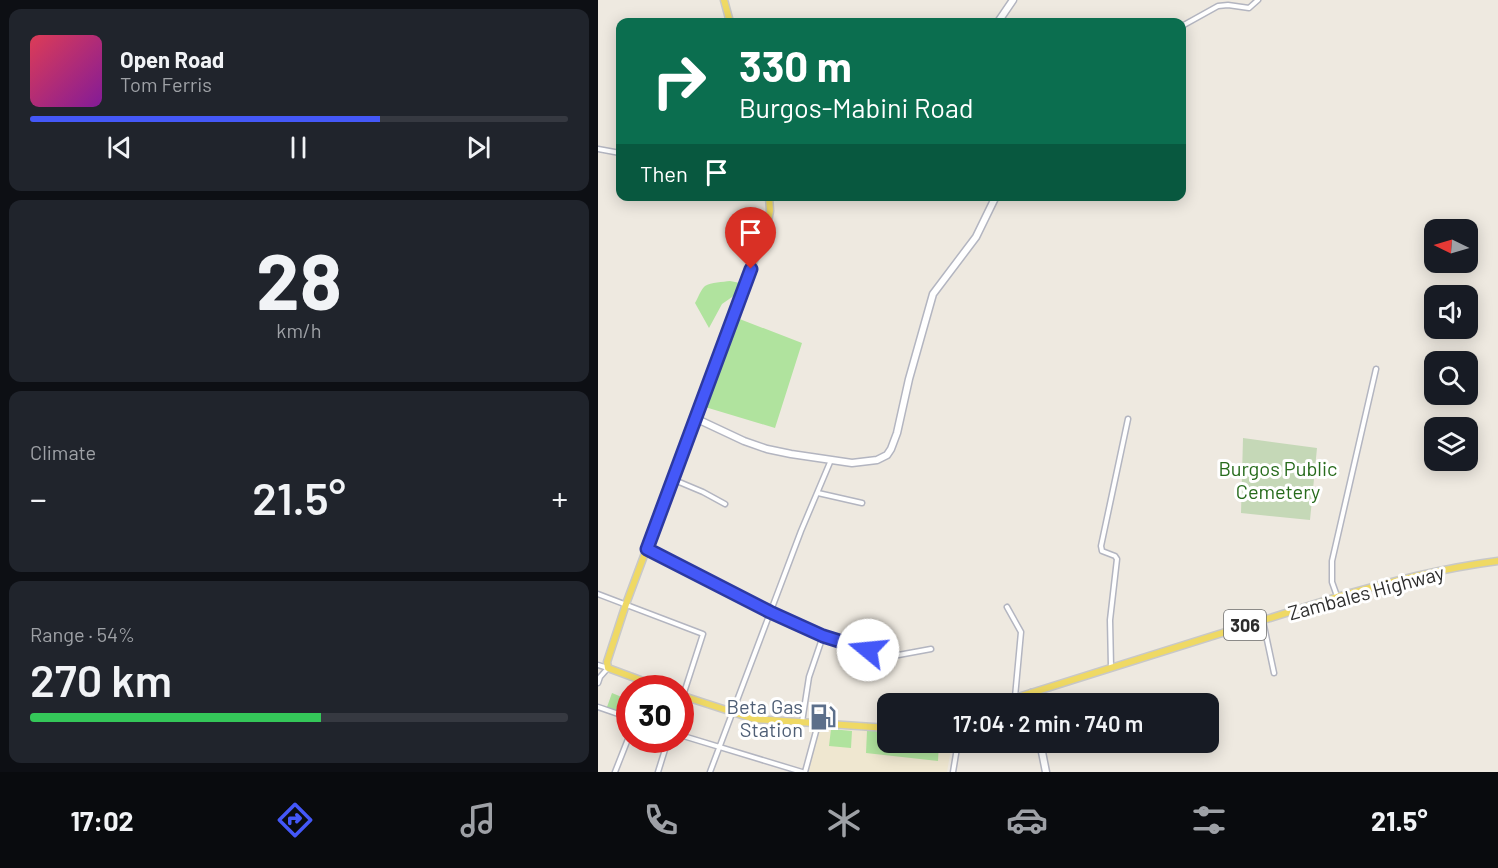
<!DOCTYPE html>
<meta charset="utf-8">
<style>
body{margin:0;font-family:Barlow,sans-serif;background:#20242c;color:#f1f3f6;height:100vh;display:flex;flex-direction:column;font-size:22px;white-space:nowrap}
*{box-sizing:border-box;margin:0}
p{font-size:20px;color:#9ea1a6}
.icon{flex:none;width:33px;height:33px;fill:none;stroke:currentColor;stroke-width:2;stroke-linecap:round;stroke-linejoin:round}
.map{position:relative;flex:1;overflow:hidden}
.details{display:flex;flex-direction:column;gap:9px;padding:9px;background:#0d0f14;width:598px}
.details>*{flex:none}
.guide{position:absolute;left:18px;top:18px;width:570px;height:183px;border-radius:12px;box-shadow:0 3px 15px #0003;background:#0b6e4f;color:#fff;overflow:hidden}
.needle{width:39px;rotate:275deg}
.buttons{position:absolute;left:826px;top:219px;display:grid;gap:12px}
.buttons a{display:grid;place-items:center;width:54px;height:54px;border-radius:12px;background:#171b24;box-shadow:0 3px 15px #0003;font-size:30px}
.speed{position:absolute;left:18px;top:675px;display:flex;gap:12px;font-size:30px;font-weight:700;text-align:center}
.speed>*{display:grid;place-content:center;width:78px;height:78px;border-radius:50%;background:#171b24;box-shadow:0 3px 15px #0003;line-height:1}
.speed .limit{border:9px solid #d22;background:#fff;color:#111}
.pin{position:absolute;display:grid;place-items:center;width:51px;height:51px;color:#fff;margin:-62px -26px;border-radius:50% 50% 50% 0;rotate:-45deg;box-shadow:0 0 6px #0007}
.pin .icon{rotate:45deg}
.me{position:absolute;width:66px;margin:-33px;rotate:287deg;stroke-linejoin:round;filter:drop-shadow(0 0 4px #0008)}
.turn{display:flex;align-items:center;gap:21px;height:126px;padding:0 24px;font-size:27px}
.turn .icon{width:78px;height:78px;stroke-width:2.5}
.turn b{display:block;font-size:42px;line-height:51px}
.then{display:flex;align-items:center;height:57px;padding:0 24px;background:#0003;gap:12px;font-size:22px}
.big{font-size:45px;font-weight:600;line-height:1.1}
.details .widget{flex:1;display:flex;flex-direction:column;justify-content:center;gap:9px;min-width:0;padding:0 21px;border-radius:12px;background:#20242c}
.details .dial{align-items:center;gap:0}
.dial b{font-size:78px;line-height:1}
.song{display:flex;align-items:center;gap:18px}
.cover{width:72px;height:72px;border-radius:9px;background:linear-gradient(135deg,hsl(350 70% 55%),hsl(290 70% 35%))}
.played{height:6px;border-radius:3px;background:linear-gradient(90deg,#4458f8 65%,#363941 65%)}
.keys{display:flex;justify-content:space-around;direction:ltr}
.heat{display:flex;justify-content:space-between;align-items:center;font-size:33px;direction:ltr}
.charge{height:9px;border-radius:4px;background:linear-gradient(90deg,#34c759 54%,#363941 0)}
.trip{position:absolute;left:279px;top:693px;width:342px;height:60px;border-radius:12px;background:#171b24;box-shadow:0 3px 15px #0003;font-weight:600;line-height:60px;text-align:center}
.tab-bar{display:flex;height:96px;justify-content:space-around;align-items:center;background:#090b0e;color:#9ea1a6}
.tab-bar .icon{width:42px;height:42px}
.tab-bar .active{color:#4458f8}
.tab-bar b{font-size:27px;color:#f1f3f6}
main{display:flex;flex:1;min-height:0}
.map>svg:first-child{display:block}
.education{fill:#efe7d0}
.green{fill:#b0e39e}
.cemetery{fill:#c5d8b7}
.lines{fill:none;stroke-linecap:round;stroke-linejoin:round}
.street-casing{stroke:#b3b5c0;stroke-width:7}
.secondary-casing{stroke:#b3b5c0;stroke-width:9}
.primary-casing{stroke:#c8c8c8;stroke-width:9}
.street{stroke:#fff;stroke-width:4}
.secondary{stroke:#fff;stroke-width:6}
.primary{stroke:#efd964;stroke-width:6}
.route-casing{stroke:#2c39a1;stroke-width:15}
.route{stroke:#4458f8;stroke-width:10}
.labels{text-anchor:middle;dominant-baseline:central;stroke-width:6;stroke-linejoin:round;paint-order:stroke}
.shield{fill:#fff;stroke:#6c6c6c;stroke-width:1.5}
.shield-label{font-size:18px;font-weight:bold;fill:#2d2d2d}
.park-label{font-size:20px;fill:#276b1c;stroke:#fff}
.street-label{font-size:20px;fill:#2d2d2d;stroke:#fff}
.service-label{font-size:20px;fill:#4e5e75;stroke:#fff;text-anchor:end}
</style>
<main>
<section class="details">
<div class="widget">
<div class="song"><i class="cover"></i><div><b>Open Road</b><p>Tom Ferris</p></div></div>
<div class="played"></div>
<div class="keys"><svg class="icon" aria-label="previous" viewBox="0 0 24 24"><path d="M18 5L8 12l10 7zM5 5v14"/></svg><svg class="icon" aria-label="pause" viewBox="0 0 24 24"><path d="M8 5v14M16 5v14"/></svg><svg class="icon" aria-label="next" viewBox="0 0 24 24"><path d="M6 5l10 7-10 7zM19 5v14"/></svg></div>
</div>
<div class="widget dial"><b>28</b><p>km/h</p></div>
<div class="widget"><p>Climate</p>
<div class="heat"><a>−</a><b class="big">21.5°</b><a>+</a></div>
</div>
<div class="widget"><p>Range · 54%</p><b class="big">270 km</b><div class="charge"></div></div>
</section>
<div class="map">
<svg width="900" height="772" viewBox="0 0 900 772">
<rect width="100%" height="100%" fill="#eee9e0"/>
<path class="education" d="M220 730 289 731 290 742 354 743 349 772H208Z"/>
<path class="green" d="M132 281 142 283 137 295 124 304 111 328 97 303C100 298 103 289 107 286 113 282 125 282 132 281Z
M139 318 204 343 177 428 107 407Z
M14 693 31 700V715L9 707Z
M233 729 254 731 253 748 231 746Z
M269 731H289L290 742 341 743 340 761 268 753Z"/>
<path class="cemetery" d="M645 438 719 448 712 520 643 513Z"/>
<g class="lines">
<g class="street-casing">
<path id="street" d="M584 26 620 6 630 5 651 8 660 0
M0 149 22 153
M74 479 105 492 127 504
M220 493 264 503
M49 549 172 613 225 636 295 656 333 649
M0 594 105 634 82 705
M739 596 734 582V561L778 369
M409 607 423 632 417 697
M665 621 676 673
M0 665 10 668 2 677 0 683
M513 667 512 620 519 559 517 556 504 551 503 546 530 419
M0 707 32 718
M204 722 211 677 225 636
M82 735 204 772
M17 772 32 734
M60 772 70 740
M112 772 203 531 233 460
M207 772 220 724
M355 772 360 742"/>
</g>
<g class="secondary-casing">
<path id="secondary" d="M400 22 415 0
M97 418 146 441 169 449 193 454 254 463 279 460 289 455 293 449 299 433 311 379 335 294 378 237 398 196
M433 693 435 704
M442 742 448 772"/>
</g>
<g class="primary-casing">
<path id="primary" d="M126 0 132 22
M64 688 10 668 9 662 28 604 169 226 172 211 171 196
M82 695 156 719 290 728
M398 704 739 597C792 582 845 568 900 561"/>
</g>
<use href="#street" class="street"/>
<use href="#secondary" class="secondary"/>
<use href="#primary" class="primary"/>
</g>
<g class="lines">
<g class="route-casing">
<path id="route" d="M153 269 49 549 172 612 225 636 270 650"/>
</g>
<use href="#route" class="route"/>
</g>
<defs>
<g id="fuel-bare" transform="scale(2.07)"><path d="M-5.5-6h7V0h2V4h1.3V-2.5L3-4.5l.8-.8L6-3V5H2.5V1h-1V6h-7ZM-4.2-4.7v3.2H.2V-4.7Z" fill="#5c6f8a" stroke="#fff" stroke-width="2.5" paint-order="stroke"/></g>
</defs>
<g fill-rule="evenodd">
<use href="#fuel-bare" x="225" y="717"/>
</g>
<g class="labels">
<rect class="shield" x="626" y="610" width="42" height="30" rx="4.5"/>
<g class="shield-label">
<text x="647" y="625">306</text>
</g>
<g class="park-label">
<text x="680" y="468">Burgos Public<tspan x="680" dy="23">Cemetery</tspan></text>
</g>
<g class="street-label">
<text transform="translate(768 592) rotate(-15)">Zambales Highway</text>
</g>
<g class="service-label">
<text x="205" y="706">Beta Gas<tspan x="205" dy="23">Station</tspan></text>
</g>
</g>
</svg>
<div class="buttons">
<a><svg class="needle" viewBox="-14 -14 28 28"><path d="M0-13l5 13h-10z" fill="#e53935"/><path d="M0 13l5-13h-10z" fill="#9ea1a6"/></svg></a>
<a><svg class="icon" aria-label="sound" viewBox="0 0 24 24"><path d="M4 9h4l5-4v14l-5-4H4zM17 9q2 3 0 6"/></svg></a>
<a><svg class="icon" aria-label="search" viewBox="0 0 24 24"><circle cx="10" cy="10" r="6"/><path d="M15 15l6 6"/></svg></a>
<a><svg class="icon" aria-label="layers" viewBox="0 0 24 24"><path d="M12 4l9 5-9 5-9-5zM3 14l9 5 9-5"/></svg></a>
</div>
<div class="speed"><div class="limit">30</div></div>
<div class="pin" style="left:153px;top:269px;background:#d93025"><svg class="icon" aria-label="arrive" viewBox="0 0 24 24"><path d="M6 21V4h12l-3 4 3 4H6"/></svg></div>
<svg class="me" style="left:270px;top:650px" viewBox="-20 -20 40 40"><circle r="19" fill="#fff"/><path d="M0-13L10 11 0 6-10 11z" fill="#4458f8"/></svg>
<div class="trip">17:04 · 2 min · 740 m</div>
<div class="guide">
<div class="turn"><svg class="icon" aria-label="right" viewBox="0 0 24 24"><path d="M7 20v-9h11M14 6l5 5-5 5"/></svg><div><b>330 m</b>Burgos-Mabini Road</div></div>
<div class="then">Then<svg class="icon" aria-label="arrive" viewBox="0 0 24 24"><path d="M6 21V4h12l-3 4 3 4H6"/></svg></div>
</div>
</div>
</main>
<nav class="tab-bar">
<b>17:02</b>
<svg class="icon active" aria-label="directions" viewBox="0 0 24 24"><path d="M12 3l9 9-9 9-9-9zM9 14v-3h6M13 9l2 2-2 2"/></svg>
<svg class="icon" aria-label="music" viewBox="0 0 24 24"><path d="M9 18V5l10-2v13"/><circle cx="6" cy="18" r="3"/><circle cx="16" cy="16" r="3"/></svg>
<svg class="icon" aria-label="phone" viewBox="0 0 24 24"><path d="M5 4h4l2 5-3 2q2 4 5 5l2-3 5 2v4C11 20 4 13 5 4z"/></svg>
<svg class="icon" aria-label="climate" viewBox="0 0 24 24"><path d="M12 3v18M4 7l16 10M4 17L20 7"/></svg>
<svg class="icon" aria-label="car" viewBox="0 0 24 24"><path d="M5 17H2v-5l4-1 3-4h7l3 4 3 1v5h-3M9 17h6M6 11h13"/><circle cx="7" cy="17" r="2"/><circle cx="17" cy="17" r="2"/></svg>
<svg class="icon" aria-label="filters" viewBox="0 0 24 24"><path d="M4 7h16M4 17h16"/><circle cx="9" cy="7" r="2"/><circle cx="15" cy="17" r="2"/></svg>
<b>21.5°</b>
</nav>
